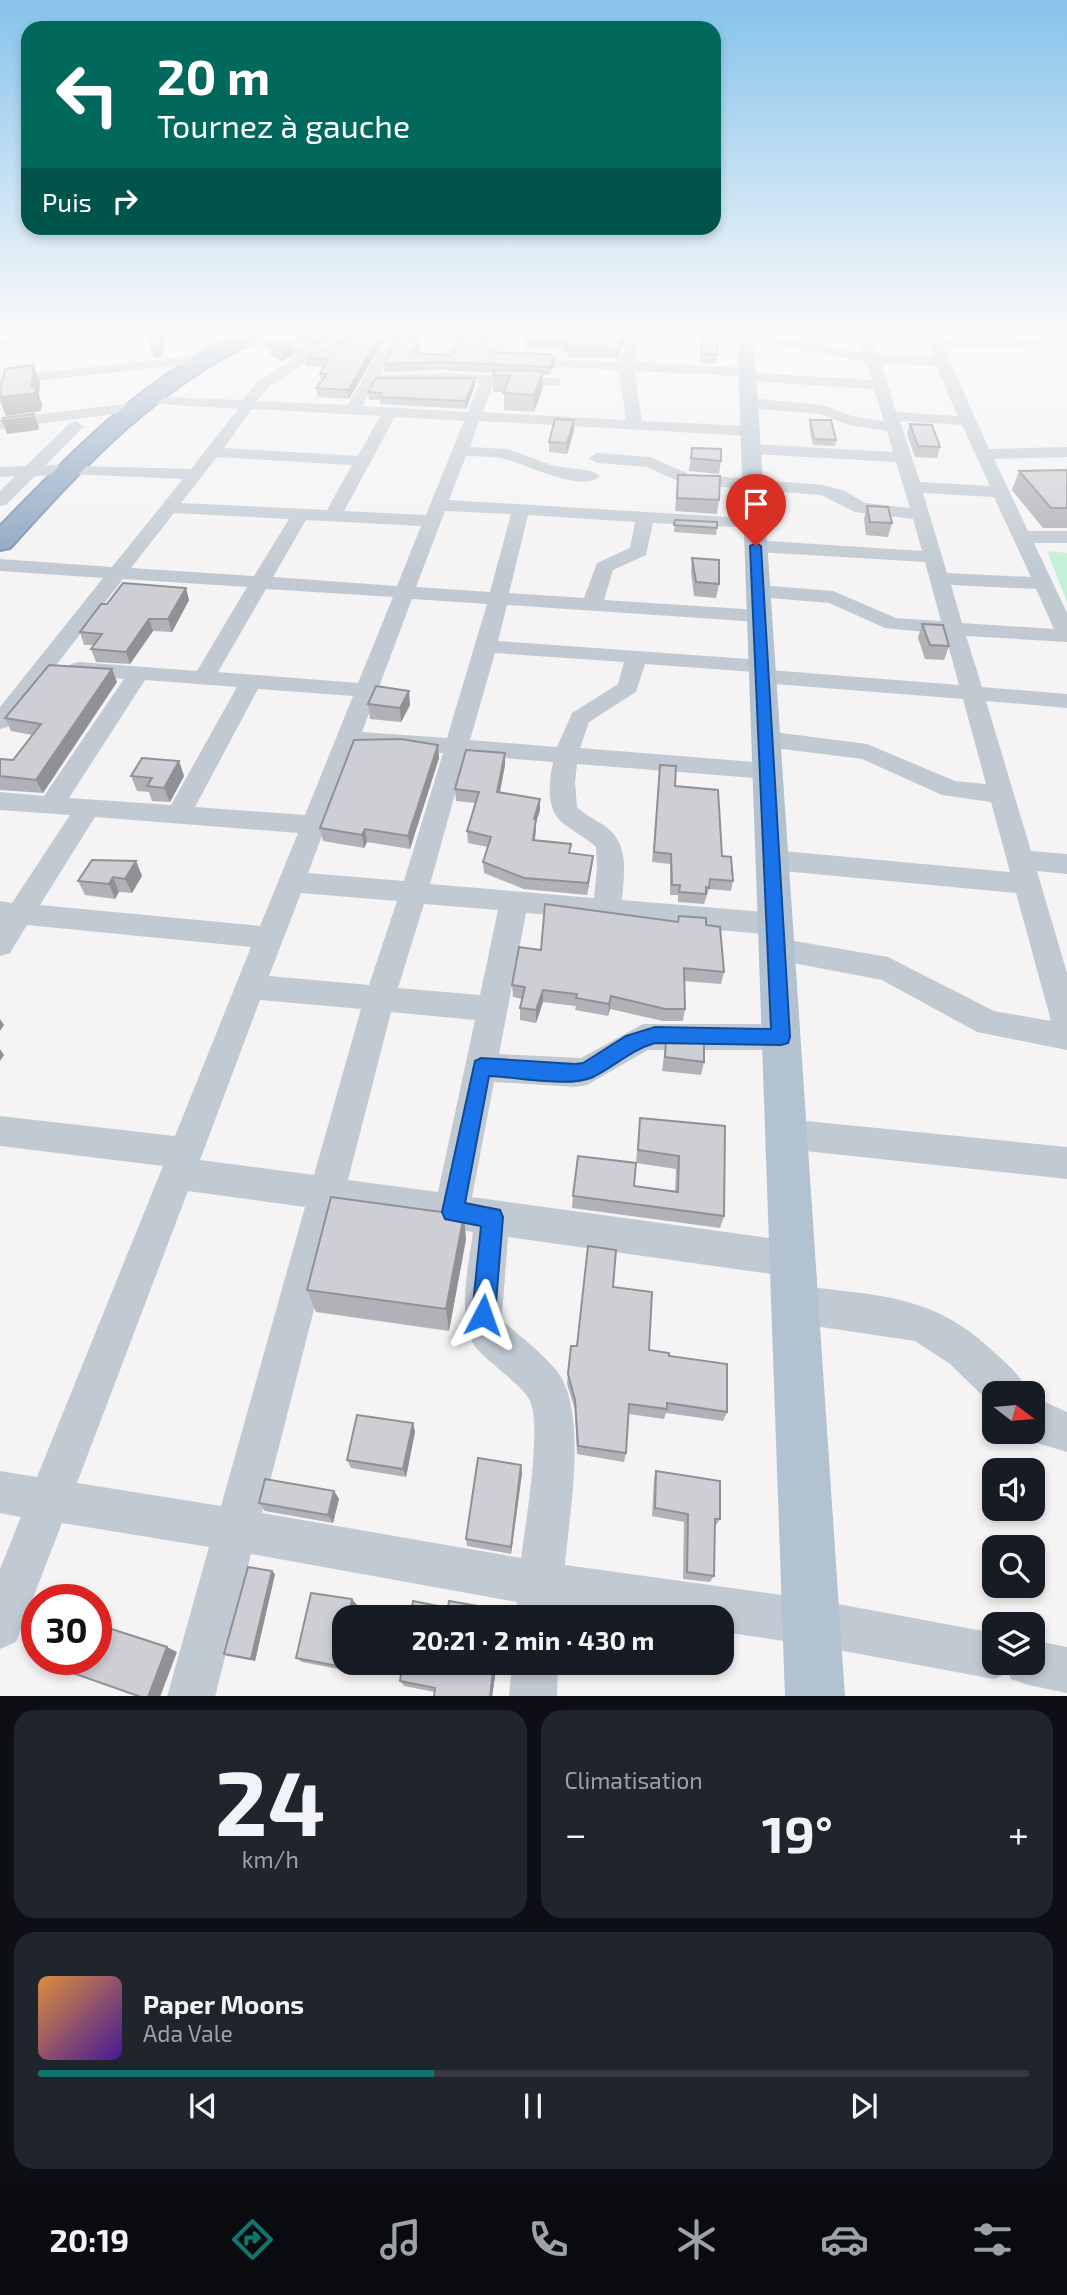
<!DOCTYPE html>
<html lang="fr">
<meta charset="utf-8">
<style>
body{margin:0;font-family:"Exo 2",sans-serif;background:#20242c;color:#f1f3f6;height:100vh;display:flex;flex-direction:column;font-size:26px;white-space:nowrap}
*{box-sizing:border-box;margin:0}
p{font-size:23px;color:#9ea1a6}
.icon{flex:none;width:38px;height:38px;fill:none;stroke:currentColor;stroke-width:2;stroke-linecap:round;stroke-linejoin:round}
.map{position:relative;height:1696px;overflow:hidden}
.side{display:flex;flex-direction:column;gap:14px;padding:14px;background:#0d0f14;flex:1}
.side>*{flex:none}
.top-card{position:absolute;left:21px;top:21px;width:700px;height:214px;border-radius:21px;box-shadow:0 4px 10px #0003;background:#00695c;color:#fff;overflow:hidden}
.needle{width:46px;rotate:106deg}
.controls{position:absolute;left:982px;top:1381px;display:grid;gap:14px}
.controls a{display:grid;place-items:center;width:63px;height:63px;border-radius:14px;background:#171b24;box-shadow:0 4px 10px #0003;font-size:35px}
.speed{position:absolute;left:21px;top:1584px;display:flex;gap:14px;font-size:35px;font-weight:700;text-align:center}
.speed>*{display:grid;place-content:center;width:91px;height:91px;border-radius:50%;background:#171b24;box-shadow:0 4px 10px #0003;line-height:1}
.speed .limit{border:10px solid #d22;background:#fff;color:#111}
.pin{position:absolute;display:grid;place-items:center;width:60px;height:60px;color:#fff;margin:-72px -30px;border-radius:50% 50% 50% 0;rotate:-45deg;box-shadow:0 0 7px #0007}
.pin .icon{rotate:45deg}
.me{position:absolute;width:77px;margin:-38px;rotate:4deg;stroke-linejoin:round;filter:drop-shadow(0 0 5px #0008)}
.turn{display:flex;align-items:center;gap:24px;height:147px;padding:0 21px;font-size:32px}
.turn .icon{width:91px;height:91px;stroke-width:2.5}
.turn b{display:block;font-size:49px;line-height:60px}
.then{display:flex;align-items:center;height:66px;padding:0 21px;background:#0003;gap:14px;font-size:26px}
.big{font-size:52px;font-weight:700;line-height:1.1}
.side .widget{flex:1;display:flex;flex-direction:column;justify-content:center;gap:10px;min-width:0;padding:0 24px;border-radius:21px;background:#20242c}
.side .dial{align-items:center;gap:0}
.dial b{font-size:91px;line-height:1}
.song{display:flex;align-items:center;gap:21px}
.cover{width:84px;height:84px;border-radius:10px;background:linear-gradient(135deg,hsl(30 70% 55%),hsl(260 70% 35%))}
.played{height:7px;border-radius:4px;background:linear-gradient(90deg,#0f766e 40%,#363941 40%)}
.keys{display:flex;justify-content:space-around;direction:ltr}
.heat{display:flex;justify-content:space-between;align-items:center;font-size:38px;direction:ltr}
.side .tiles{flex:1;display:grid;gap:14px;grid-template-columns:1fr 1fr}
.widget:last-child{grid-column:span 2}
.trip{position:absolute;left:332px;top:1605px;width:402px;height:70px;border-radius:21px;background:#171b24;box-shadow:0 4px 10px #0003;font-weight:700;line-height:70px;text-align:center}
.dock{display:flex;height:112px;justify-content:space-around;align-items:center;background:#090b0e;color:#9ea1a6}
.dock .icon{width:49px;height:49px}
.dock .current{color:#0f766e}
.dock b{font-size:32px;color:#f1f3f6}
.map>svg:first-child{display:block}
.green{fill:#c3f1d5}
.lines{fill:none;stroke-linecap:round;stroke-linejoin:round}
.highway-casing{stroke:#7690ad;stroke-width:4}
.minor{fill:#c1cad2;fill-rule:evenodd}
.major{fill:#b3c2d1;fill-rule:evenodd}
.highway{fill:#8ba5c1;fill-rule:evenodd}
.wall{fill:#b0b2b7}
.shaded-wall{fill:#909195}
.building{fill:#cdcfd5;stroke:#909195;stroke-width:2}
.route{fill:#1a73e8;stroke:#114b97;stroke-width:2}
</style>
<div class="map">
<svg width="1067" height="1697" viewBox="0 0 1067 1697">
<rect width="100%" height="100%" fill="#f5f3f3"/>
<path class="green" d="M949 333H1067V336L952 340Z
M1047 551 1067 553V602Z"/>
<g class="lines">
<g class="highway-casing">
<path id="highway" d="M242 333H267L264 337C159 384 86 464 10 548L0 550V526C73 452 144 375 242 333Z"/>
</g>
<path class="minor" d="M60 333H100L93 337 0 347V339Z
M224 333H244L311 349 357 333H376L301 365 269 387 257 401 348 405 389 333H401L381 372 384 375 442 373 554 378 559 379 561 382 559 385 493 384 483 412 626 420 619 370 559 367 554 366V360L620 362 628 338 648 333H660L657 341 639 344 634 362 747 368 752 369 753 373 872 380 866 362 787 347 745 345 738 341C753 329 841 349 863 353L857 333H870L878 355 933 357 927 333H939L942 340 1067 338V346L944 348 989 449 1067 447V457L994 459 1028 531H1067V543H1034L1067 613V642L966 636 982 687 1067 694V708L986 701 1031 851 1067 854V874L1037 871 1067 973V1050L977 1032 882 980 777 960 767 957 763 949 767 941 777 938 888 957 994 1011 1051 1021 1016 893 772 870 763 867 759 860 763 853 772 850 1010 872 991 802 942 795 862 759 766 747 758 744 754 739 758 734 766 731 867 744 955 781 986 784 963 699 762 683 754 681 751 676 754 672 645 664 636 692 589 722 580 748 767 763 776 765 779 771 776 777 767 779 577 764 575 782 577 807C585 815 596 820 605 826 630 844 624 873 622 900L775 913 785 916 789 924 785 932 775 935 526 913 499 1054 581 1058 643 1024H781L792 1028 796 1037 792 1046 781 1050H648L587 1085 575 1087 494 1082 472 1197 792 1241 805 1246 810 1259 805 1272 792 1277 508 1237 502 1315 504 1322C521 1337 541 1352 556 1370 589 1410 569 1515 565 1565L811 1599 994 1633V1662H1032V1640L1067 1647V1693L1028 1685 1011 1679 1009 1673 994 1679 811 1645 723 1632V1617H614L561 1610V1617H515L517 1602 251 1554 215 1697H167L209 1547 62 1523 16 1642 0 1649V1569L21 1517 0 1513V1471L37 1477 163 1166 0 1146V1116L175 1136 251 947 27 925 10 953 0 956V901L12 903 70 815 0 810V792L44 796 124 679 71 674 68 669 71 664 79 662 197 671 247 587 123 579 8 727 0 729V707L103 578 0 571V559L112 567 183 479 72 474 35 476 6 505 0 506V491L15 476 0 477V467L26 466 70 423 76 421 84 426 46 465 191 469 238 409 142 403 135 399 137 396 243 400 259 381 300 355 225 336ZM881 363 936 366 958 416 896 412ZM634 371 741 376 742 380 747 381 874 389 884 421 852 416 822 405 748 398 740 403 748 408 820 414 849 425 887 431 893 452 751 444 743 449 751 454 896 462 910 508 865 503 843 490 822 485 689 474 650 457 597 453 589 458 597 463 647 467 685 484 821 495 855 512 913 519 922 551 756 540 747 546 756 552 925 562 941 621 896 618 833 591 758 585 751 587 748 591 751 595 758 597 829 603 885 628 945 634 959 685 770 670 773 666 770 661 762 660 498 641 507 605 759 622 766 620 769 616 766 612 759 610 604 600 613 570 646 555 653 523 755 528 761 527 764 523 761 519 449 500 466 456C478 457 493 456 505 459 525 464 584 494 600 476L592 471 554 466 507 449 470 447 479 421 750 436 758 431 750 426 642 421ZM442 381 479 383 468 412 362 406 375 383ZM252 409 380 416 358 456 224 448ZM395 417 464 421 426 515 344 511ZM900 421 962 425 990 486 920 482ZM217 457 352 465 327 510 181 503ZM923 493 994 497 1031 577 947 573ZM445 511 511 514 490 592 416 587ZM174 513 289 519 254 576 131 568ZM528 515 635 522 630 548 597 563 584 598 509 593ZM306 520 421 526 397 586 273 577ZM951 585 1036 589 1054 629 962 623ZM266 589 393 597 358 683 218 672ZM412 599 487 604 447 738 362 732ZM495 653 624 662 618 684 572 713 557 747 470 740ZM145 680 237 687 171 805 69 798ZM258 689 353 696 305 815 195 807ZM356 746 443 753 404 881 308 873ZM466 755 553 762C549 782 545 810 564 824 575 832 586 838 596 847L597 867 594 898 430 884ZM95 817 298 833 260 926 40 905ZM301 893 397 901 369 985 269 976ZM424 904 498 910 480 995 398 988ZM260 1000 361 1009 314 1175 200 1160ZM391 1012 475 1020 438 1192 348 1180ZM188 1191 305 1207 221 1506 77 1483ZM339 1212 473 1232C469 1264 454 1326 479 1351 491 1364 521 1385 529 1399 543 1423 525 1527 521 1558L262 1513Z
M458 334 506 337 508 340 505 350 529 351 536 355 529 359 492 357 490 354 493 344 453 341V335Z
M202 355 209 359 207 362 0 385V377Z
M132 403 140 408 137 411 0 429V419Z
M786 1119 1067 1147V1179L786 1149 774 1145 769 1134 774 1123Z
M794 1285C875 1296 931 1292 994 1352 1008 1365 1021 1375 1028 1393H994V1407L950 1364 915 1341 794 1323 781 1317 775 1304 781 1291Z
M1032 1396 1067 1412V1452L1037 1443 1019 1432H1032Z
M512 1662H558L557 1697H509Z"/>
<path class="major" d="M737 333H753L845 1697H785Z"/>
<use href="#highway" class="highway"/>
</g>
<path class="wall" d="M301 333H351L312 346 297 343 295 335Z
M364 333H388L349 399 318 397 316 388 321 382 320 374 324 367 306 366 305 358Z
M399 333H425L416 341 420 350 418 354 451 355 487 338V348L497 353 555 368 551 369 549 375H543V387L534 412 504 410V392H493V373L442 370 385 372 384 364Z
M524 333 581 335 582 333H636L626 337 618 359 570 357 561 349 523 348Z
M702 333H718L716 364 700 363Z
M291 343 293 355 282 361 270 356 267 345Z
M475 378V385L466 409 380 404V400H369L368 392Z
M574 420V430L567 454 549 452V442Z
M810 420 836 440 835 446 813 445 809 426Z
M910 424 940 447 937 458 915 457 907 434Z
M692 448 721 461 719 474 689 471Z
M1067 470V528H1043L1012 490 1019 471Z
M678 475 719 500 717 514 675 511Z
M867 506 892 523 888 537 866 535 864 519Z
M675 520 717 528 716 535 674 532Z
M692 558 719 584 716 598 694 596 691 572Z
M186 588 189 600 172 632 153 631 130 664 96 662 91 649 94 645H84L80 632 107 604Z
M922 624 949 646 944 660 925 659 918 638Z
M117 682 43 793 0 790V759L13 760 32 735 11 731 5 718Z
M368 704 410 705 401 722 370 719Z
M438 745 439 758 410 849 367 842 364 848 323 841 320 828Z
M179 761 184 776 170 802 152 801 149 792 137 791 131 776Z
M505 765 500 793 540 810 536 822 535 840 570 853 593 856 587 895 524 889 484 873 483 862 488 847 468 843 467 831 476 803 456 801 455 789Z
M659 775 675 786 722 856 733 881 731 891 709 889 704 904 678 902V895H670V864L652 862Z
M136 861 142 876 132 893 119 892 115 899 85 895 78 881Z
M679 916 706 925 724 972 721 984 684 981 685 1009 683 1021H663L610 1009 608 1016 575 1010 576 1006 543 1002 536 1023 520 1020V1008L522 999 513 997 512 985 541 950 678 922Z
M666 1039 704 1062 701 1075 662 1071Z
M640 1118 725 1126 724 1216 720 1228 572 1208 573 1196 634 1186 675 1191 676 1169 636 1163Z
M466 1239 449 1331 316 1312 307 1290Z
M613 1287 649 1350 669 1356 727 1412 723 1421 666 1413 664 1419 629 1414 626 1453 624 1462 577 1454 575 1410 567 1384 571 1346H577Z
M413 1423 415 1432 406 1477 351 1468 347 1460Z
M656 1471 720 1519 715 1527 714 1576 710 1582 683 1579 684 1522 652 1516 654 1479Z
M522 1473 511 1554 467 1546 466 1539Z
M334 1491 339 1499 333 1523 265 1511 259 1503Z
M275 1574 255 1661 228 1656 224 1654Z
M357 1605 343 1670 302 1662 296 1658Z
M403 1662H497L492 1697H434V1692L404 1686 400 1681Z"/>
<path class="shaded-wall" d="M163 333H169L161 357 154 358 151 347Z
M327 333H351L312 346 311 338Z
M382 333H388L349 399 348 390Z
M417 333H425L409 349V341Z
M625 333H636L626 337 618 359 619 351Z
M419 342 420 350 413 361 412 353Z
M291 343 293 355 282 361 280 349Z
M555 360V368L551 369 549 375 550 367 551 361Z
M34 365 40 383 39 395 42 404 41 411 6 416 0 400V397L31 387Z
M543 371V387L534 412V395Z
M475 378V385L466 409V401Z
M34 414 39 427 38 430 7 434 2 421Z
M574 420V430L567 454V443Z
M186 588 189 600 172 632 168 619Z
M149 619 153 631 130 664 126 652Z
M112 669 117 682 43 793 36 780Z
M409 691 410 705 401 722 400 708Z
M438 745 439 758 410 849 408 836Z
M505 753V765L497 804V792Z
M179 761 184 776 170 802 164 788Z
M540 799V810L536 822V830L533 851 534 819Z
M365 829 367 842 364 848 362 835Z
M593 856 592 867 587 895 588 883Z
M136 861 142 876 132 893 125 879Z
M113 877 119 892 115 899 109 884Z
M543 990V1002L536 1023V1010Z
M611 996 610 1009 608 1016 609 1004Z
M0 1019 4 1025 0 1031Z
M0 1049 4 1055 0 1061Z
M464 1215 466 1239 449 1331 446 1309Z
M413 1423 415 1432 406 1477 403 1469Z
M521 1465 522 1473 511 1554V1547Z
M334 1491 339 1499 333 1523 328 1515Z
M272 1571 275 1574 255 1661 251 1659Z
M352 1599 357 1605 354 1617H349Z
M345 1635V1662L343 1670 338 1666Z
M167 1647 177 1652 160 1697H148Z
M494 1662H497L492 1697H490Z"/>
<path class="building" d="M148 333H163L158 346 151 347Z
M301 333H327L311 338 295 335Z
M364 333H382L348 390 316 388 327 374H320L328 359 305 358Z
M399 333H417L409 341 419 342 412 353 451 355 461 337 487 338 483 346 497 353 550 354 555 360 551 361 550 367 442 362 384 364Z
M524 333 581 335 582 333H625L619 351 570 348 561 341 523 340Z
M703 333H718L717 355 701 354Z
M278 340 291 343 280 349 267 345Z
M34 365 31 387 36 386 35 393 0 397V392L5 369Z
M494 370 543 371 534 395 503 393 510 376 493 375Z
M376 378H475L466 401 379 397 382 393 368 392Z
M34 414V417L2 421 3 418Z
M555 419 574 420 567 443 549 442Z
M810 420H831L836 440 814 439Z
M910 424 932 425 940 447 918 446Z
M692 448 721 449V461L691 458Z
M1067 470V508H1051L1019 471Z
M678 475 720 476 719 500 677 498Z
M867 506 888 507 892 523 870 522Z
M675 520 717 522V528L674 525Z
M692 558 719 560V584L696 582Z
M123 583 186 588 168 619H149L126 652 91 649 102 634 80 632 101 604H107Z
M922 624 943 625 949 646 930 645Z
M49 665 112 669 36 780 0 776V759L13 760 41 724 5 718Z
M376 686 409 691 400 708 368 704Z
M401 739 438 745 408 836 365 829 362 835 320 828 354 740Z
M466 750 505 753 497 792 540 799 534 819H536L533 840 571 844 569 853 593 856 588 883 524 878 483 862 491 837 467 831 479 792 455 789Z
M142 758 179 761 164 788 147 786 152 778 131 776Z
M660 765 676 766 675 786 718 790 722 856 731 857 733 881 710 879 709 888 706 887V894L679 892 680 885H672L671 854 654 852Z
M92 860 136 861 125 879 113 877 109 884 78 881Z
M545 904 678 922 679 916 706 918V925L720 927 724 972 684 968 685 1009H665L611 996 609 1004 576 998 577 994 543 990 536 1010 520 1008 525 987 512 985 519 947 541 950Z
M666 1039H704V1062L665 1057Z
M640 1118 725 1126 724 1216 573 1196 578 1156 636 1163 634 1186 678 1192 679 1156 638 1150Z
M331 1197 464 1215 446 1309 307 1290Z
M588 1246 616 1250 613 1287 652 1292 649 1350 669 1353V1356L727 1364V1412L667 1403V1409L629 1404 626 1453 578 1446 575 1400 568 1374 571 1346H577Z
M357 1415 413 1423 403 1469 347 1460Z
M478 1458 521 1465 511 1547 466 1539Z
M656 1471 720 1481V1519H715L714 1576 687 1572 688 1514 655 1508Z
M265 1479 334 1491 328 1515 259 1503Z
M248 1567 272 1571 251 1659 224 1654Z
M311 1593 352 1599 349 1617H345V1635L338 1666 296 1658Z
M413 1601 448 1608 449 1601 501 1610 500 1617H411Z
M96 1624 167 1647 148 1697H141L67 1671 73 1659H96Z
M403 1662H494L490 1697H434L435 1688 400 1681Z"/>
<linearGradient id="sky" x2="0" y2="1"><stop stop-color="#85c3ea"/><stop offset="0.58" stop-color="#fafafa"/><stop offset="1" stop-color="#fafafa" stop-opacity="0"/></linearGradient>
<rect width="1067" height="570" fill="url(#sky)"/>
<path class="route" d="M756 543 761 546 790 1037 788 1043 781 1045 655 1043C631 1050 615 1066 593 1077 570 1088 515 1077 489 1076L465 1203 500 1210 503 1217 495 1315 492 1324 483 1327 475 1324 472 1315 481 1226 445 1219 442 1212 475 1061 481 1058 575 1064 583 1063 626 1036 655 1027 771 1029 750 546Z"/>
</svg>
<div class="controls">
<a><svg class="needle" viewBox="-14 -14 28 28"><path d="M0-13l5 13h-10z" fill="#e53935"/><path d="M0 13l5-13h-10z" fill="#9ea1a6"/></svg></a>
<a><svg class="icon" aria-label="sound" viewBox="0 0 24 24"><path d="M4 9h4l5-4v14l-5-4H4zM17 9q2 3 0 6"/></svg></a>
<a><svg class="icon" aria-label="search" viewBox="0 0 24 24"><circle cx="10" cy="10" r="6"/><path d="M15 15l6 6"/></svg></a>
<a><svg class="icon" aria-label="layers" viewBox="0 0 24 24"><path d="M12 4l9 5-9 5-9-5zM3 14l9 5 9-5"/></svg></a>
</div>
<div class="speed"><div class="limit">30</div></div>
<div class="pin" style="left:756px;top:546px;background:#d93025"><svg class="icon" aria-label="arrive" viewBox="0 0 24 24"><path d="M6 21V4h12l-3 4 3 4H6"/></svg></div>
<svg class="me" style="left:483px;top:1315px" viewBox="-20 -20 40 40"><path d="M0-17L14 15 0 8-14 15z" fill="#1a73e8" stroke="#fff" stroke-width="4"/></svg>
<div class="trip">20:21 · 2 min · 430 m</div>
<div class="top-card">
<div class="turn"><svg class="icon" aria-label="left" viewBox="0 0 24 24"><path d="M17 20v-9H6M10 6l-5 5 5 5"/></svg><div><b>20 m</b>Tournez à gauche</div></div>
<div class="then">Puis<svg class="icon" aria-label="right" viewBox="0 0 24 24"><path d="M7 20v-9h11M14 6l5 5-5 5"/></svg></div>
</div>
</div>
<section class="side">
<div class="tiles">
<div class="widget dial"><b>24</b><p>km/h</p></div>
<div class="widget"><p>Climatisation</p>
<div class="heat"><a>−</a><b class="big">19°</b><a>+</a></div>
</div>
<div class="widget">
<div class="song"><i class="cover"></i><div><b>Paper Moons</b><p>Ada Vale</p></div></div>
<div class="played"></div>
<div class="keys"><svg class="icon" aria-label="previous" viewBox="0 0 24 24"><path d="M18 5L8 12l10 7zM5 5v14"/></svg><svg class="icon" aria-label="pause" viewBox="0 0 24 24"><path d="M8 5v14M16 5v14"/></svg><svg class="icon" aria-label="next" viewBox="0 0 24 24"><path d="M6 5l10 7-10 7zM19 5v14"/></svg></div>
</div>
</div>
</section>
<nav class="dock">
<b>20:19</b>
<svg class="icon current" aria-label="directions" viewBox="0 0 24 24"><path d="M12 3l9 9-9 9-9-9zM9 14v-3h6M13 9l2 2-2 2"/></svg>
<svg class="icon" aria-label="music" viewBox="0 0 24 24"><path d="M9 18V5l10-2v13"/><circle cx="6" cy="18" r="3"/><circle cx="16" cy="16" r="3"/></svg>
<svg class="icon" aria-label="phone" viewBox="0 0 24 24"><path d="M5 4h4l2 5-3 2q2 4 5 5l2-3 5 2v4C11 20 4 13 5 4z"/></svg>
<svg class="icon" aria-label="climate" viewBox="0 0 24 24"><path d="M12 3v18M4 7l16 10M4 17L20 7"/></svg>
<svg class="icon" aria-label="car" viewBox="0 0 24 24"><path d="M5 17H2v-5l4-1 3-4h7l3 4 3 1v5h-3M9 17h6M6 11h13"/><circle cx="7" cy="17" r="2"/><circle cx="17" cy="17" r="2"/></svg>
<svg class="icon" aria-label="filters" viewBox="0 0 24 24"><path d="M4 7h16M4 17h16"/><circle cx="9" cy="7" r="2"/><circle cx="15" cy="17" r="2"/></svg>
</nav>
